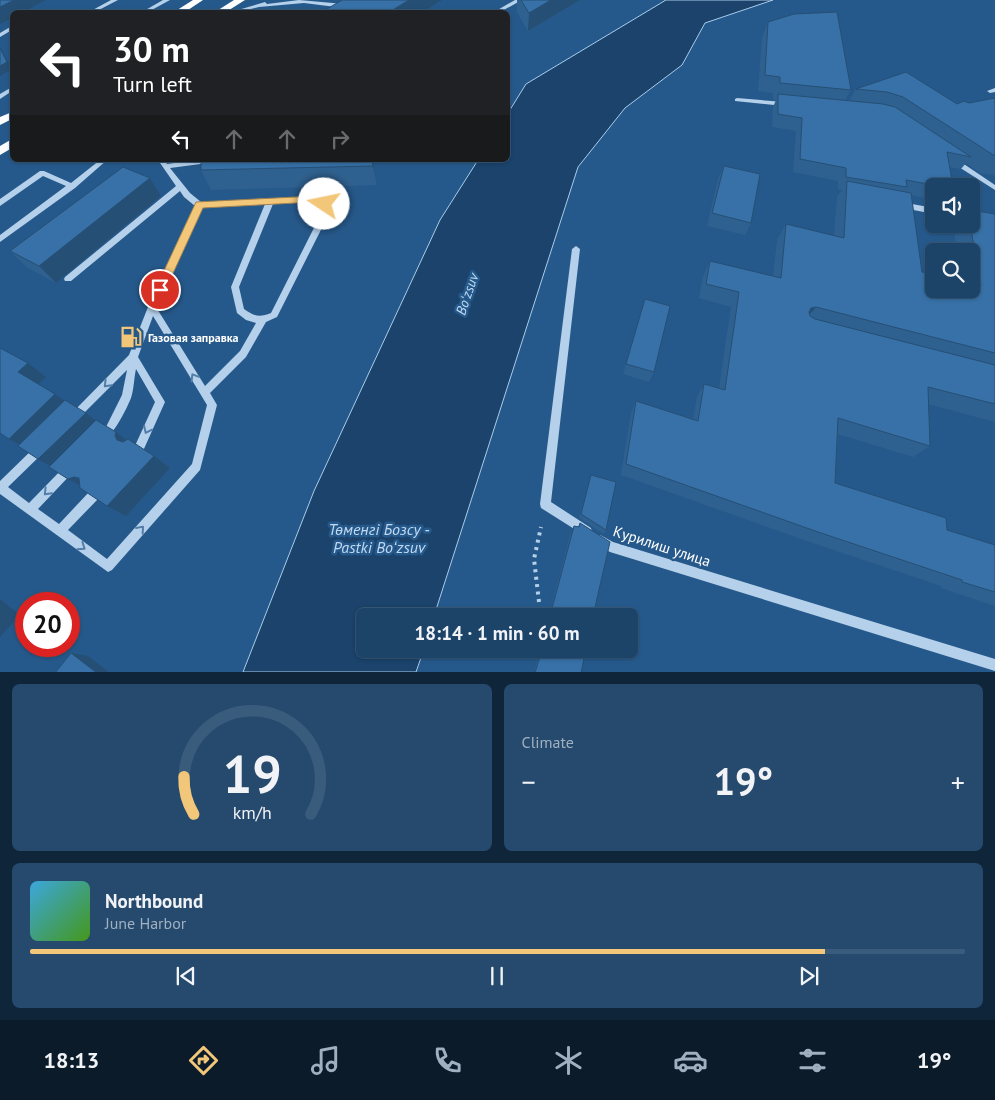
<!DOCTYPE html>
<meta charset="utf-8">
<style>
body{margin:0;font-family:"PT Sans",sans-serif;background:#254a6e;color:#f1f3f6;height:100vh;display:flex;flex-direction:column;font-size:19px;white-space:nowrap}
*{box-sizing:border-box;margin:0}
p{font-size:16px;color:#a0b0c0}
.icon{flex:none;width:28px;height:28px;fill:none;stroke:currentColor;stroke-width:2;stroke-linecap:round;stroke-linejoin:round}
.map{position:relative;height:672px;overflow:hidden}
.drawer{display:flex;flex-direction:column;gap:12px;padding:12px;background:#0f2539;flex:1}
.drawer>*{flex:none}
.top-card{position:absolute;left:10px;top:10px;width:500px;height:152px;border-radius:8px;box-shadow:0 1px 4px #0004,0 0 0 1px #3a5c7c;background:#202124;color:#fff;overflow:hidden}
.tools{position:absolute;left:925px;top:178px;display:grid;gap:10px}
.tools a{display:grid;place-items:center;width:55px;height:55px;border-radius:8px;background:#1c4368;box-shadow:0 1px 4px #0004,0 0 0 1px #3a5c7c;font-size:25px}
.speed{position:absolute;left:15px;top:592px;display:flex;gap:10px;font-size:25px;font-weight:700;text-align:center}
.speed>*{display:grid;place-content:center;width:65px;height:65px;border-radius:50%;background:#1c4368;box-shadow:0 1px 4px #0004,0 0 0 1px #3a5c7c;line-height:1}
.speed .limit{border:8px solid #d22;background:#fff;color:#111}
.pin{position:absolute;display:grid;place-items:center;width:42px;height:42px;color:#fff;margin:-21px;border:2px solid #fff;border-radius:50%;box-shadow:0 1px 5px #0007}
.me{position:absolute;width:55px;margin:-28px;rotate:281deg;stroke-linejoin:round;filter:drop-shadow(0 0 4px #0008)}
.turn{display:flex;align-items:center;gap:18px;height:105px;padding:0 20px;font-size:22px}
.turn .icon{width:65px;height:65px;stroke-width:2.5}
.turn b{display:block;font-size:35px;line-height:42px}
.lanes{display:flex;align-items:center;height:48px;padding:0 20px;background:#0003;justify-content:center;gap:25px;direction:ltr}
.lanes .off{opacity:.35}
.big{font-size:38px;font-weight:700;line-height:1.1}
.drawer .tile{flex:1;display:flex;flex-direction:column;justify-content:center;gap:8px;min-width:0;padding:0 18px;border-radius:8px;background:#254a6e}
.drawer .dial{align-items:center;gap:0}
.dial svg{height:130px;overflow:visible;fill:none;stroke:#3a5c7c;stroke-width:7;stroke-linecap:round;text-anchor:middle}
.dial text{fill:#f1f3f6;stroke:none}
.song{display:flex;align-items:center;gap:15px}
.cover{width:60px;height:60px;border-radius:8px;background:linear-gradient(135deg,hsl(200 70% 55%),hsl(100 70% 35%))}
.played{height:5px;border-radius:2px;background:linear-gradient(90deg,#f3c779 85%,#3a5c7c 85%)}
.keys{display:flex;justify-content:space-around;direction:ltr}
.heat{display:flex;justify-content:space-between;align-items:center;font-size:28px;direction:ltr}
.drawer .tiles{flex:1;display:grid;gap:12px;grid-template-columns:1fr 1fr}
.tile:last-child{grid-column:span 2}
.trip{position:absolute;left:356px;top:608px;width:282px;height:50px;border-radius:8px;background:#1c4368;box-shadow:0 1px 4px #0004,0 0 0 1px #3a5c7c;font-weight:700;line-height:50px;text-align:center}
.dock{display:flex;height:80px;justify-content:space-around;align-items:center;background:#0b1b2a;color:#a0b0c0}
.dock .icon{width:35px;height:35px}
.dock .active{color:#f3c779}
.dock b{font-size:22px;color:#f1f3f6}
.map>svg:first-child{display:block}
.water{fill:#1b436b;stroke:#a9ccea}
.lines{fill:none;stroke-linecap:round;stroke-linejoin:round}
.path{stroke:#b4d0ea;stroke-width:4;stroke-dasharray:3 4.5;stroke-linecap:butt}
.minor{fill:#b4d0ea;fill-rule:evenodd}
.highway{fill:#fff;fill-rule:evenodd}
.wall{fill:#2f6190}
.shaded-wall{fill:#264f75}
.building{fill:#3771a7;stroke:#264f75}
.oneway{stroke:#517da8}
.route{fill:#f3c779;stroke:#9e814f}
.labels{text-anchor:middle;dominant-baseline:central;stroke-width:5;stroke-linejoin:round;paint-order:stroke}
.poi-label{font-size:12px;font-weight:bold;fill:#fff;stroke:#26598b;text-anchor:start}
.water-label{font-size:14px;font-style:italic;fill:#c0daf1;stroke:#26598b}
.near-street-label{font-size:15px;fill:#fff;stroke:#26598b}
.near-water-label{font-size:16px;font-style:italic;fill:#c0daf1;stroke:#26598b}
</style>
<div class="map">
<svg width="995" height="673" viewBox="0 0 995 673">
<rect width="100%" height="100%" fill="#26598b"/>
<path class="water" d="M666 0H773L705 23 682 65 625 108 578 167 434 616H365V649H424L416 672H243L314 491 440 220 478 160H508V113L526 84Z"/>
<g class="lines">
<path class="path" d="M539 602 534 559 541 527"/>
<path class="minor" d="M111 0H118L95 12H89Z
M163 0H170L148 12H142Z
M299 0 344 4 347 6 344 8 304 3 259 7 238 12H231L265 2 267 4Z
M515 0H522L500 12H494Z
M12 26V30L0 37V33Z
M12 87V91L0 99V94Z
M995 88V92L990 93 987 91Z
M737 98 784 102 787 104 784 106 735 101V99Z
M951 158H955L995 185V190L951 162Z
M100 160H107L75 188 0 242V235L66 186 43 176 0 206V199L40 171H44L71 183Z
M158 160H165L167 164 197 160H219L216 162 170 168 190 193 201 202 316 196 327 202 331 210 277 317 266 322 246 357 210 393 217 405 200 470 112 570 108 572 0 494V481L37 445 41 443 45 445 46 448 45 451 8 487 29 503 66 465 70 463 74 465 75 468 74 471 38 509 59 524 90 491 94 490 98 491 99 495 98 499 68 530 107 559 192 464 207 405 153 316 138 357 165 402 143 451 139 453 135 451 134 448 155 402 136 369C134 378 134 389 131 398 126 410 114 435 102 441L99 439 97 436 99 433 106 427 122 395 127 370 76 421 73 422 70 421 68 418 70 415 129 355 148 307 195 206 184 197 180 191 71 281H65L64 279 65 277 176 186ZM315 202 321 206 323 210 271 313C259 318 254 316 244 309L239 287 273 204ZM265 204 231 287 237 313 246 320 256 323 240 351 205 386 156 307 202 207Z
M901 202 934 208V214L898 207 897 205Z
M576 246 580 249 551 502 591 528 592 532 591 536 587 537 541 508 540 504 572 249Z
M600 535 613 542 995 659V671L610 552 596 544 595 540 596 536Z"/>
<path class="highway" d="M193 0H203L185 12H174Z
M234 0H245L226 12H215Z
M12 112V119L0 125V117Z
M12 139V148L0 155V146Z"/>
</g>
<path class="wall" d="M517 0H580L528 31 517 12Z
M768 22 851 90 845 100 849 101 856 89 906 72 957 104 969 103 995 98V177L993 175 980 173 966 163 961 169 949 167 953 186H934V200L911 195 922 272 971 289V251H957L953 225 954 224H971L995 214V422L928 404 930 446 913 457 838 434 835 483 947 530 995 545V606L941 588V586L804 540 621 475 631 413 636 401 693 419 697 397 704 384 719 388 731 307 699 298 703 276 710 261 773 277 777 240 786 224 834 236 837 197 842 190 838 189V181L793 172 796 131 772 127 773 107 776 100 773 99V93L758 91 762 38Z
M201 160H373L377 185 211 190 201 170Z
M724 166 751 223 745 235 707 226 718 179Z
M161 196 56 283 28 268 10 251Z
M645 299 654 372 649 382 623 374Z
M591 475 606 530 604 534 579 518Z
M580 523 593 616H549L570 535 574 526 578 527Z
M540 649H586L581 673H534Z"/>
<path class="shaded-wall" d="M14 0H46L23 12H12V18L0 24V7Z
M409 0H442L422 12H391V11Z
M551 0H580L528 31 529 13Z
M0 47 12 69 0 76Z
M372 160H373L377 185Z
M150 178 161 196 56 283 39 266Z
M816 307 804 321 811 308Z
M28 363 46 377 37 385 18 372Z
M55 394 73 407 29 450 9 439Z
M86 413 104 427 59 471 38 459Z
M116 432 133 445 117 440 115 436Z
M154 456 170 468 126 516 107 506Z
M74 477 94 488 88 490 68 479Z
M0 599 20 615 0 637Z
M71 653 88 656 110 673H97Z"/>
<path class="building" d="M0 0H14L0 7Z
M342 0H409L391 11 394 12H322Z
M521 0H551L529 13Z
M837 12 851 90 780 83V77L765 75 768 22 794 14Z
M0 48 7 62 0 66Z
M906 72 957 104 964 101 969 103 995 98V156L903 97 887 92 856 89Z
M778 94 883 104 895 107 971 157 947 152 953 186H939L906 180 907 187 846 177V168L800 159 802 118 778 114Z
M201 160H372L373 166 201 170Z
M724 166 760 174 751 223 712 213Z
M123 167 150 178 39 266 10 251Z
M847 181 911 193 922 272 934 275V289H971V283L981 286 970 224H971V210L995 214V353L816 307 811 308 809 312 810 316 815 319 995 365V404L928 387 930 446 838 418 835 483 946 518 947 530 995 545V592L962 582V580L818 532 626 464 636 401 698 421 704 384 725 390 739 292 706 284 710 261 781 278 786 224 844 238Z
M645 299 670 306 654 372 626 364Z
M0 348 28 363 18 372 55 394 9 439 0 433Z
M65 400 86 413 38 459 18 446Z
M96 420 116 432 115 436 117 440 123 442 128 439 154 456 107 506 80 488 79 478 74 477 68 479 49 467Z
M591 475 616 482 606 530 581 514Z
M580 523 610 542 593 616H550L574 526 579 527Z
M542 649H586L581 673H535Z
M71 653 97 673H55Z"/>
<defs><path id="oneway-chevron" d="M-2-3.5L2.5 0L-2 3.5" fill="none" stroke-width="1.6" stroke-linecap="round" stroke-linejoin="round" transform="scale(1.25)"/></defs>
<g class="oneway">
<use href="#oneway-chevron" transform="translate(194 377) rotate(-121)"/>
<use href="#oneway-chevron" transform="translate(107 384) rotate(134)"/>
<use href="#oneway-chevron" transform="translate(147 430) rotate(115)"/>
<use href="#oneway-chevron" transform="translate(47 492) rotate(134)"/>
<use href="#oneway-chevron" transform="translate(141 529) rotate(-49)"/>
<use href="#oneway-chevron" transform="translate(82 547) rotate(35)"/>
</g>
<path class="route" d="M316 196 327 202V206H321L314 202 203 208 164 293H156L155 290 196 202Z"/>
<defs>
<g id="fuel-bare" transform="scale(1.725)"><path d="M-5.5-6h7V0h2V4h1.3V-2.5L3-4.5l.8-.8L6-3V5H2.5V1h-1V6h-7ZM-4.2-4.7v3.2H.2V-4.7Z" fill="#f3c779" stroke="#26598b" stroke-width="2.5" paint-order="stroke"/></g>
</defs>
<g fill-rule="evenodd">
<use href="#fuel-bare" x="131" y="337"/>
</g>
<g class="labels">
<g class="poi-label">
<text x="148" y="337">Газовая заправка</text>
</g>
<g class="water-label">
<text transform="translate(467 294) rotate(-71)">Boʻzsuv</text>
</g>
<g class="near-street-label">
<text transform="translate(662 546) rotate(18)">Курилиш улица</text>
</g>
<g class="near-water-label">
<text x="379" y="529">Төменгі Бозсу -<tspan x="379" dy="18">Pastki Boʻzsuv</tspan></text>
</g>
</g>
</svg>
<div class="tools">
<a><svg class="icon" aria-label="sound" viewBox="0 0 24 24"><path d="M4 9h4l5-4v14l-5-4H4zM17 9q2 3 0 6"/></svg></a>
<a><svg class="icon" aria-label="search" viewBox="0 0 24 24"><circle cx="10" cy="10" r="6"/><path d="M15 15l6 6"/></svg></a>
</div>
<div class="speed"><div class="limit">20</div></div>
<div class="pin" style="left:160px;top:290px;background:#d93025"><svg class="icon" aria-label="arrive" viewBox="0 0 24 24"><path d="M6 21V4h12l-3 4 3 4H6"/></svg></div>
<svg class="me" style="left:324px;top:204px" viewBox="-20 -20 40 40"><circle r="19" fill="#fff"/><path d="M0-13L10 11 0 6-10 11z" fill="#f3c779"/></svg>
<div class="trip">18:14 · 1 min · 60 m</div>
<div class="top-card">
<div class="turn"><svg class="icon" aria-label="left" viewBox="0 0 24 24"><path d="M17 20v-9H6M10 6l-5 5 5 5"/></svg><div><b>30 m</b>Turn left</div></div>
<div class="lanes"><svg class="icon" aria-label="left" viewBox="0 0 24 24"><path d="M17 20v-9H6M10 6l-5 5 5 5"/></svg><svg class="icon off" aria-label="ahead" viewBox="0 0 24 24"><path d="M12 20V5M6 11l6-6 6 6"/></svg><svg class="icon off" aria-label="ahead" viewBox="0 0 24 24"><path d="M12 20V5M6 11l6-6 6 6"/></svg><svg class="icon off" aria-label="right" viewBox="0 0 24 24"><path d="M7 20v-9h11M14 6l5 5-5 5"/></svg></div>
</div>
</div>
<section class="drawer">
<div class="tiles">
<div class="tile dial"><svg viewBox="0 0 100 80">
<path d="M14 69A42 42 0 1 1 86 69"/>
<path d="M14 69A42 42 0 0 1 8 46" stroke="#f3c779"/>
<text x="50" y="56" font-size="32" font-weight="700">19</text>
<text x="50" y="72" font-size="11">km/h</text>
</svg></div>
<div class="tile"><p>Climate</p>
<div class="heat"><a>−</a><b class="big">19°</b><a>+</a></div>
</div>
<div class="tile">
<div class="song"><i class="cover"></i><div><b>Northbound</b><p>June Harbor</p></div></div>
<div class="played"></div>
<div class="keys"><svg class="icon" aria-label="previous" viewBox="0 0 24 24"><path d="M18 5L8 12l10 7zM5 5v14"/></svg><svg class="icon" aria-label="pause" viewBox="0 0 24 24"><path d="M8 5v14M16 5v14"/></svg><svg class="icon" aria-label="next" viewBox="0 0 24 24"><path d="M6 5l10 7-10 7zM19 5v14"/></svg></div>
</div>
</div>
</section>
<nav class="dock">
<b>18:13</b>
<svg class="icon active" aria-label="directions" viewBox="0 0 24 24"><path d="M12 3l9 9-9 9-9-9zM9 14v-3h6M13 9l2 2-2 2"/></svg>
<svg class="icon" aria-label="music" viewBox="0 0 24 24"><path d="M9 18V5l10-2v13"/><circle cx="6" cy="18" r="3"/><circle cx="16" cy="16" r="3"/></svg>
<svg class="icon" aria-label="phone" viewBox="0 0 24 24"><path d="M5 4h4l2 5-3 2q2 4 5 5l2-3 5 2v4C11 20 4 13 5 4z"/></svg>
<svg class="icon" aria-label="climate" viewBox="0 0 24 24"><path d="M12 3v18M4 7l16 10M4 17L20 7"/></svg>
<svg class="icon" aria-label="car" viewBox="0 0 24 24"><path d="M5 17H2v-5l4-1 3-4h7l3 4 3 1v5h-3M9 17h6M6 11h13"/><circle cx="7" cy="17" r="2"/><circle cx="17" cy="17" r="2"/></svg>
<svg class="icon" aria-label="filters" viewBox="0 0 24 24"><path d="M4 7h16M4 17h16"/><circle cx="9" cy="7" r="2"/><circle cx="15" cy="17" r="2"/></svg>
<b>19°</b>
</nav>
